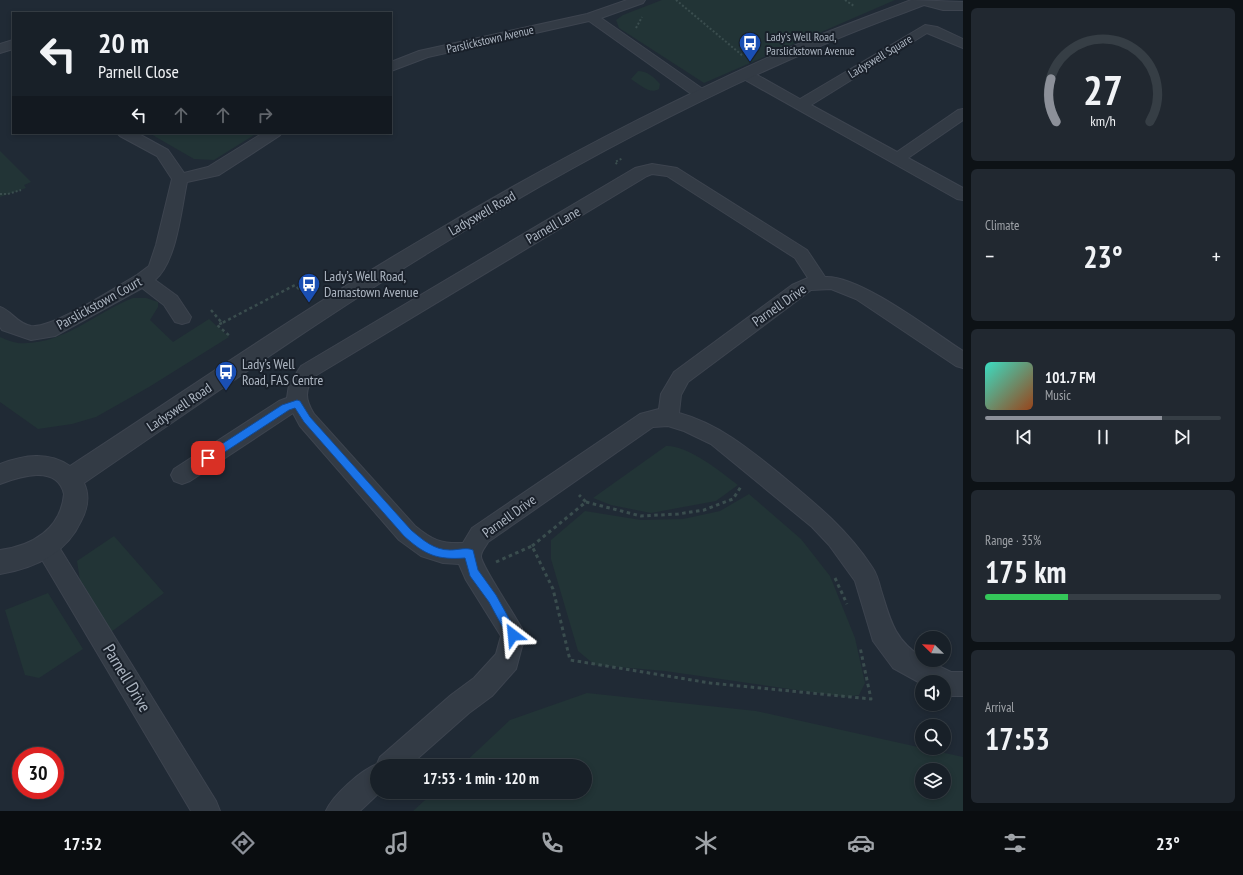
<!DOCTYPE html>
<meta charset="utf-8">
<style>
body{margin:0;font-family:"PT Sans Narrow",sans-serif;background:#212830;color:#f1f3f6;height:100vh;display:flex;flex-direction:column;font-size:15px;white-space:nowrap}
*{box-sizing:border-box;margin:0}
p{font-size:13px;color:#9fa3a8}
.icon{flex:none;width:22px;height:22px;fill:none;stroke:currentColor;stroke-width:2;stroke-linecap:round;stroke-linejoin:round}
.map{position:relative;flex:1;overflow:hidden}
.sheet{display:flex;flex-direction:column;gap:8px;padding:8px;background:#0d1216;width:280px}
.sheet>*{flex:none}
.hud{position:absolute;left:12px;top:12px;width:380px;height:122px;border-radius:0px;box-shadow:0 2px 6px #0003,0 0 0 1px #363e45;background:#182028;color:#f1f3f6;overflow:hidden}
.needle{width:26px;rotate:293deg}
.fabs{position:absolute;left:915px;top:631px;display:grid;gap:8px}
.fabs a{display:grid;place-items:center;width:36px;height:36px;border-radius:50%;background:#182028;box-shadow:0 2px 6px #0003,0 0 0 1px #363e45;font-size:20px}
.speed{position:absolute;left:12px;top:747px;display:flex;gap:8px;font-size:20px;font-weight:700;text-align:center}
.speed>*{display:grid;place-content:center;width:52px;height:52px;border-radius:50%;background:#182028;box-shadow:0 2px 6px #0003,0 0 0 1px #363e45;line-height:1}
.speed .limit{border:6px solid #d22;background:#fff;color:#111}
.pin{position:absolute;display:grid;place-items:center;width:34px;height:34px;color:#fff;margin:-17px;border-radius:8px;box-shadow:0 2px 6px #0006}
.me{position:absolute;width:44px;margin:-22px;rotate:331deg;stroke-linejoin:round;filter:drop-shadow(0 0 3px #0008)}
.turn{display:flex;align-items:center;gap:14px;height:84px;padding:0 20px;font-size:18px}
.turn .icon{width:52px;height:52px;stroke-width:2.5}
.turn b{display:block;font-size:28px;line-height:34px}
.lanes{display:flex;align-items:center;height:38px;padding:0 20px;background:#0003;justify-content:center;gap:20px;direction:ltr}
.lanes .off{opacity:.35}
.big{font-size:30px;font-weight:600;line-height:1.1}
.sheet .widget{flex:1;display:flex;flex-direction:column;justify-content:center;gap:6px;min-width:0;padding:0 14px;border-radius:6px;background:#212830}
.sheet .dial{align-items:center;gap:0}
.dial svg{height:104px;overflow:visible;fill:none;stroke:#363e45;stroke-width:7;stroke-linecap:round;text-anchor:middle}
.dial text{fill:#f1f3f6;stroke:none}
.song{display:flex;align-items:center;gap:12px}
.cover{width:48px;height:48px;border-radius:6px;background:linear-gradient(135deg,hsl(170 70% 55%),hsl(20 70% 35%))}
.played{height:4px;border-radius:2px;background:linear-gradient(90deg,#8c9099 75%,#363e45 75%)}
.keys{display:flex;justify-content:space-around;direction:ltr}
.heat{display:flex;justify-content:space-between;align-items:center;font-size:22px;direction:ltr}
.charge{height:6px;border-radius:3px;background:linear-gradient(90deg,#34c759 35%,#363e45 0)}
.trip{position:absolute;left:370px;top:759px;width:222px;height:40px;border-radius:20px;background:#182028;box-shadow:0 2px 6px #0003,0 0 0 1px #363e45;font-weight:600;line-height:40px;text-align:center}
.tab-bar{display:flex;height:64px;justify-content:space-around;align-items:center;background:#0a0d10;color:#9fa3a8}
.tab-bar .icon{width:28px;height:28px}
.tab-bar .on{color:#8c9099}
.tab-bar b{font-size:18px;color:#f1f3f6}
main{display:flex;flex:1;min-height:0}
.map>svg:first-child{display:block}
.green{fill:#223436;fill-rule:evenodd}
.lines{fill:none;stroke-linecap:round;stroke-linejoin:round}
.minor-casing{stroke:#3d444f;stroke-width:2}
.tertiary-casing{stroke:#3d444f;stroke-width:2}
.path-far2{stroke:#3a4d4e;stroke-width:2;stroke-dasharray:2 2;stroke-linecap:butt}
.path-far1{stroke:#3a4d4e;stroke-width:2.5;stroke-dasharray:3 3;stroke-linecap:butt}
.path{stroke:#3a4d4e;stroke-width:3;stroke-dasharray:3.5 3.5;stroke-linecap:butt}
.minor{fill:#333b45;fill-rule:evenodd}
.tertiary{fill:#333b45;fill-rule:evenodd}
.route{fill:#1a73e8;stroke:#114b97}
.labels{text-anchor:middle;dominant-baseline:central;stroke-width:4;stroke-linejoin:round;paint-order:stroke}
.far-poi-label{font-size:12px;fill:#adb6c2;stroke:#19202a;text-anchor:start}
.far-street-label{font-size:12px;fill:#adb6c2;stroke:#19202a}
.street-label{font-size:14px;fill:#adb6c2;stroke:#19202a}
.poi-label{font-size:14px;fill:#adb6c2;stroke:#19202a;text-anchor:start}
.near-street-label{font-size:17px;fill:#adb6c2;stroke:#19202a}
</style>
<main>
<div class="map">
<svg width="963" height="811" viewBox="0 0 963 811">
<rect width="100%" height="100%" fill="#202a35"/>
<path class="green" d="M662 0H895L704 83 619 28 616 20 623 15Z
M638 71C647 71 654 77 660 84L659 89C650 95 639 84 631 79Z
M149 133H257L214 160 194 159Z
M0 151 31 182 24 185 26 188 0 197Z
M133 298H146L158 302V307L150 320 173 342 209 319 229 337 149 387 96 417 72 424 38 429 0 402V337C5 339 12 342 18 343 62 346 95 313 133 298Z
M666 446C688 445 721 472 738 485L716 501 651 513 611 505 593 498Z
M749 494 801 539 830 576 855 638 865 683 859 695 846 697 665 671 595 665 578 651 551 559V540L585 511 641 520 683 519 720 511Z
M114 536 164 593 111 632 80 581 77 561Z
M48 593 83 649 39 678 25 675 5 610Z
M587 693 756 711 963 757V811H413L434 792H585V766H461L510 720ZM922 770H944V792H922Z"/>
<g class="lines">
<g class="minor-casing">
<path id="minor" d="M627 0H645L643 3 601 18 707 92 709 95 707 98H697L589 21 428 57 391 71V62L419 51 587 14Z
M925 25 937 27 963 39V48L927 33 811 105 897 152 958 110 963 109V120L908 158 963 188V200L957 199 740 77 738 74 740 71H750L800 99Z
M13 40V49L0 53V44Z
M117 133H137L168 150 184 173 208 167 263 133H282L279 136 219 175 187 182C181 210 177 261 155 280L177 296 191 317 189 322 182 324 175 322 164 305 142 288 55 336 31 340 2 330 0 327V307C12 311 16 323 31 326 52 329 116 287 137 275L149 266 156 245 172 179 157 156 120 136Z
M652 164 677 168 807 250 825 277C860 275 932 331 963 351V368L956 366 856 299 831 289 811 290 688 382 681 395 679 413C719 424 749 449 781 475 816 504 847 529 872 567 877 574 879 582 881 590 890 619 894 640 922 657V660H926L951 672H963V696H951L944 694V682H922V684L893 668 873 641 855 581 829 545 812 527 711 444 684 431 668 426 653 427 488 542C486 546 481 551 481 556 480 565 519 620 525 635L516 669 492 696 469 713 409 766H377V792H380L360 811H326C333 795 360 771 377 764L380 757 451 695 474 678 496 654 501 636 466 580 459 564 443 563 421 556 399 540 300 426 293 413 190 481 182 484 174 481 171 475 174 469 279 401 287 398 289 385 301 366 635 168ZM652 174 667 176 795 258 808 278 792 285 674 372 661 394 659 409 640 414 472 528 463 543C441 544 432 540 415 526L314 414C305 399 304 390 315 376L647 176Z
M46 536 54 539 216 801 220 811H191L38 553 35 546 38 539Z"/>
</g>
<g class="tertiary-casing">
<path id="tertiary" d="M911 0 963 2V10H943L924 5C888 19 851 32 816 48 682 106 552 176 428 253 311 325 198 405 84 483 90 496 88 508 81 521 66 554 35 568 0 574V550C32 546 61 529 64 494 57 464 19 477 0 484V464C24 455 48 451 70 466 185 391 298 313 416 243 541 168 670 100 803 42 839 27 875 14 911 0Z"/>
</g>
<path class="path-far2" d="M676 0 743 56
M845 0 854 6
M636 28 642 17
M843 51H854
M617 164 615 162 623 158
M0 194H8L21 190"/>
<path class="path-far1" d="M211 310 222 323 295 285 303 293
M222 323 217 325 231 337"/>
<path class="path" d="M586 502 641 516 678 514 704 510 733 499 742 485
M532 546 586 502 579 495
M496 562 532 546 553 589 570 660 710 683 871 699 860 647
M835 578 847 604"/>
<use href="#minor" class="minor"/>
<use href="#tertiary" class="tertiary"/>
</g>
<path class="route" d="M297 400 300 401 310 417 411 530C423 540 434 550 450 550 458 550 466 547 473 550L478 570 496 595 516 631 518 635 516 639 513 641 509 639 489 602 470 576 465 558C437 560 425 555 404 536L304 422 295 408 289 410 211 461H205V455L282 405Z"/>
<defs>
<g id="bus-pin" transform="scale(1.15)"><path d="M0 17L-7.5 6A9.5 9.5 0 1 1 7.5 6Z" fill="#1a4fb4" stroke="#19202a"/><path d="M-5-6H5V4H4V6H2V4H-2V6H-4V4H-5ZM-3.5-4V0h7V-4ZM-3.5 1.2v1.5H-2V1.2ZM2 1.2v1.5H3.5V1.2Z" fill="#fff"/></g>
</defs>
<g fill-rule="evenodd">
<use href="#bus-pin" x="750" y="43"/>
<use href="#bus-pin" x="309" y="284"/>
<use href="#bus-pin" x="226" y="372"/>
</g>
<g class="labels">
<g class="far-poi-label">
<text x="766" y="36">Lady’s Well Road,<tspan x="766" dy="14">Parslickstown Avenue</tspan></text>
</g>
<g class="far-street-label">
<text transform="translate(490 39) rotate(-13)">Parslickstown Avenue</text>
<text transform="translate(880 56) rotate(-31)">Ladyswell Square</text>
</g>
<g class="street-label">
<text transform="translate(482 213) rotate(-30)">Ladyswell Road</text>
<text transform="translate(553 225) rotate(-30)">Parnell Lane</text>
<text transform="translate(99 303) rotate(-29)">Parslickstown Court</text>
<text transform="translate(779 305) rotate(-35)">Parnell Drive</text>
<text transform="translate(179 407) rotate(-34)">Ladyswell Road</text>
<text transform="translate(509 516) rotate(-36)">Parnell Drive</text>
</g>
<g class="poi-label">
<text x="324" y="276">Lady’s Well Road,<tspan x="324" dy="16">Damastown Avenue</tspan></text>
<text x="242" y="364">Lady’s Well<tspan x="242" dy="16">Road, FAS Centre</tspan></text>
</g>
<g class="near-street-label">
<text transform="translate(127 678) rotate(59)">Parnell Drive</text>
</g>
</g>
</svg>
<div class="fabs">
<a><svg class="needle" viewBox="-14 -14 28 28"><path d="M0-13l5 13h-10z" fill="#e53935"/><path d="M0 13l5-13h-10z" fill="#9fa3a8"/></svg></a>
<a><svg class="icon" aria-label="sound" viewBox="0 0 24 24"><path d="M4 9h4l5-4v14l-5-4H4zM17 9q2 3 0 6"/></svg></a>
<a><svg class="icon" aria-label="search" viewBox="0 0 24 24"><circle cx="10" cy="10" r="6"/><path d="M15 15l6 6"/></svg></a>
<a><svg class="icon" aria-label="layers" viewBox="0 0 24 24"><path d="M12 4l9 5-9 5-9-5zM3 14l9 5 9-5"/></svg></a>
</div>
<div class="speed"><div class="limit">30</div></div>
<div class="pin" style="left:208px;top:458px;background:#d93025"><svg class="icon" aria-label="arrive" viewBox="0 0 24 24"><path d="M6 21V4h12l-3 4 3 4H6"/></svg></div>
<svg class="me" style="left:513px;top:635px" viewBox="-20 -20 40 40"><path d="M0-17L14 15 0 8-14 15z" fill="#1a73e8" stroke="#fff" stroke-width="4"/></svg>
<div class="trip">17:53 · 1 min · 120 m</div>
<div class="hud">
<div class="turn"><svg class="icon" aria-label="left" viewBox="0 0 24 24"><path d="M17 20v-9H6M10 6l-5 5 5 5"/></svg><div><b>20 m</b>Parnell Close</div></div>
<div class="lanes"><svg class="icon" aria-label="left" viewBox="0 0 24 24"><path d="M17 20v-9H6M10 6l-5 5 5 5"/></svg><svg class="icon off" aria-label="ahead" viewBox="0 0 24 24"><path d="M12 20V5M6 11l6-6 6 6"/></svg><svg class="icon off" aria-label="ahead" viewBox="0 0 24 24"><path d="M12 20V5M6 11l6-6 6 6"/></svg><svg class="icon off" aria-label="right" viewBox="0 0 24 24"><path d="M7 20v-9h11M14 6l5 5-5 5"/></svg></div>
</div>
</div>
<section class="sheet">
<div class="widget dial"><svg viewBox="0 0 100 80">
<path d="M14 69A42 42 0 1 1 86 69"/>
<path d="M14 69A42 42 0 0 1 10 36" stroke="#8c9099"/>
<text x="50" y="56" font-size="32" font-weight="700">27</text>
<text x="50" y="72" font-size="11">km/h</text>
</svg></div>
<div class="widget"><p>Climate</p>
<div class="heat"><a>−</a><b class="big">23°</b><a>+</a></div>
</div>
<div class="widget">
<div class="song"><i class="cover"></i><div><b>101.7 FM</b><p>Music</p></div></div>
<div class="played"></div>
<div class="keys"><svg class="icon" aria-label="previous" viewBox="0 0 24 24"><path d="M18 5L8 12l10 7zM5 5v14"/></svg><svg class="icon" aria-label="pause" viewBox="0 0 24 24"><path d="M8 5v14M16 5v14"/></svg><svg class="icon" aria-label="next" viewBox="0 0 24 24"><path d="M6 5l10 7-10 7zM19 5v14"/></svg></div>
</div>
<div class="widget"><p>Range · 35%</p><b class="big">175 km</b><div class="charge"></div></div>
<div class="widget"><p>Arrival</p><b class="big">17:53</b></div>
</section>
</main>
<nav class="tab-bar">
<b>17:52</b>
<svg class="icon on" aria-label="directions" viewBox="0 0 24 24"><path d="M12 3l9 9-9 9-9-9zM9 14v-3h6M13 9l2 2-2 2"/></svg>
<svg class="icon" aria-label="music" viewBox="0 0 24 24"><path d="M9 18V5l10-2v13"/><circle cx="6" cy="18" r="3"/><circle cx="16" cy="16" r="3"/></svg>
<svg class="icon" aria-label="phone" viewBox="0 0 24 24"><path d="M5 4h4l2 5-3 2q2 4 5 5l2-3 5 2v4C11 20 4 13 5 4z"/></svg>
<svg class="icon" aria-label="climate" viewBox="0 0 24 24"><path d="M12 3v18M4 7l16 10M4 17L20 7"/></svg>
<svg class="icon" aria-label="car" viewBox="0 0 24 24"><path d="M5 17H2v-5l4-1 3-4h7l3 4 3 1v5h-3M9 17h6M6 11h13"/><circle cx="7" cy="17" r="2"/><circle cx="17" cy="17" r="2"/></svg>
<svg class="icon" aria-label="filters" viewBox="0 0 24 24"><path d="M4 7h16M4 17h16"/><circle cx="9" cy="7" r="2"/><circle cx="15" cy="17" r="2"/></svg>
<b>23°</b>
</nav>
